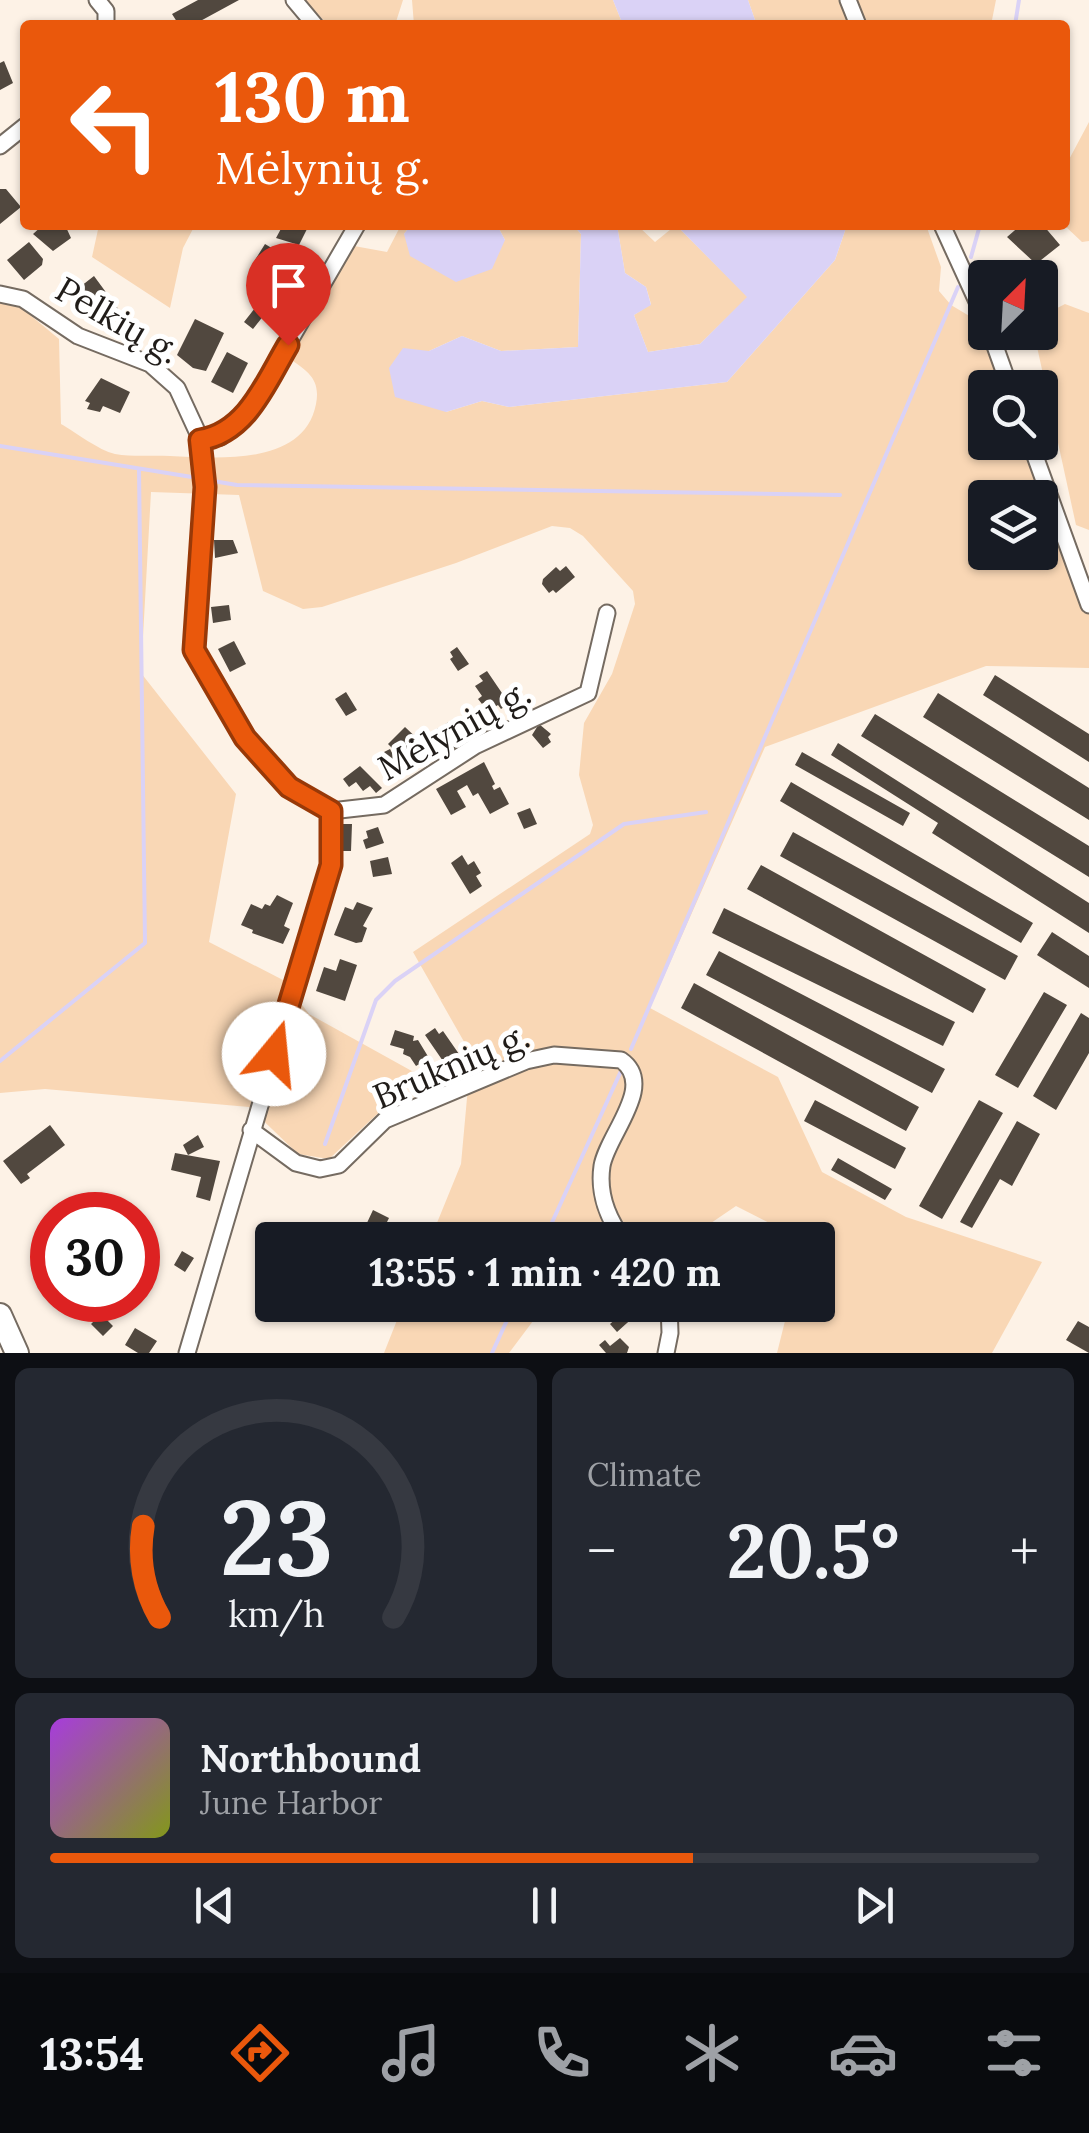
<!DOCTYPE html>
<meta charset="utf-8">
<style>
body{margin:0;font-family:Lora,serif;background:#242831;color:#f1f3f6;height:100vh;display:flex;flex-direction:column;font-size:38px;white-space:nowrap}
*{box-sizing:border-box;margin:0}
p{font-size:32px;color:#9ea1a6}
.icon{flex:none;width:55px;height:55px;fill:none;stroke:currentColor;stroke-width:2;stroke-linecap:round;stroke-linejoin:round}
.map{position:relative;height:1353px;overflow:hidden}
.sheet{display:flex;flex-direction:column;gap:15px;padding:15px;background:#0d0f14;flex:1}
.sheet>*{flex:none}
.banner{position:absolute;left:20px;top:20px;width:1050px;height:210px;border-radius:10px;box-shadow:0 2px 8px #0004;background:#ea580c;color:#fff;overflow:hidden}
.needle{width:65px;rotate:24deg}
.buttons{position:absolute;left:968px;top:260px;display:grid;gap:20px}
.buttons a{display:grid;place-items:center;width:90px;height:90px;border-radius:10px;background:#171b24;box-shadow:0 2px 8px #0004;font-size:50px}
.speed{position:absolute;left:30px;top:1192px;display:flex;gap:20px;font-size:50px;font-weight:700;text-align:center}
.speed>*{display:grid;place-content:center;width:130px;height:130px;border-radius:50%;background:#171b24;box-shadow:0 2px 8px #0004;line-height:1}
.speed .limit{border:15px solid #d22;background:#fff;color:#111}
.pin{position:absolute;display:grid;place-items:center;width:85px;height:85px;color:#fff;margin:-102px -42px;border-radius:50% 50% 50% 0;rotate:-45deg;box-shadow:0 0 10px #0007}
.pin .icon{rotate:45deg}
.me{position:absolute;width:110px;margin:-55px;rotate:17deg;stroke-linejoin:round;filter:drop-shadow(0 0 8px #0008)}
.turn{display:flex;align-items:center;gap:35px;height:210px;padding:0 30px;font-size:45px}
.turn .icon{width:130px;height:130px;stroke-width:2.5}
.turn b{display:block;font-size:70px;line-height:85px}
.big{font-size:75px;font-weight:700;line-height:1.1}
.sheet .tile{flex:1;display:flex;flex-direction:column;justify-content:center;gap:15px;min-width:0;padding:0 35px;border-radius:15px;background:#242831}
.sheet .dial{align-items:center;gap:0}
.dial svg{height:260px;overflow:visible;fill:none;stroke:#363941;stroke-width:7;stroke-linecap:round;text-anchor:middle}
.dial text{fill:#f1f3f6;stroke:none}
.song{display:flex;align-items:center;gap:30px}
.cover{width:120px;height:120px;border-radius:15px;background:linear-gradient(135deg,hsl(280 70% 55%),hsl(70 70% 35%))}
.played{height:10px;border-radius:5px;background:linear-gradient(90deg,#ea580c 65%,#363941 65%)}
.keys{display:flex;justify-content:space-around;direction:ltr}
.heat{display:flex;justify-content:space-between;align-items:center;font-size:55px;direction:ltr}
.sheet .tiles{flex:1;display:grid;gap:15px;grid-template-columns:1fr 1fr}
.tile:last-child{grid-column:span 2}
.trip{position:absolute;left:255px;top:1222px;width:580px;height:100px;border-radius:10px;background:#171b24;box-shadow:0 2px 8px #0004;font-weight:700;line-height:100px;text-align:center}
.tabs{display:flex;height:160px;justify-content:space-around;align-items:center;background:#090b0e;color:#9ea1a6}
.tabs .icon{width:70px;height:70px}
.tabs .active{color:#ea580c}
.tabs b{font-size:45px;color:#f1f3f6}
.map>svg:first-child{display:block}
.green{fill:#f9d7b5;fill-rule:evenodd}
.water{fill:#dad2f6}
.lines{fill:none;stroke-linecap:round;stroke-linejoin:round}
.stream{stroke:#dad2f6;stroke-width:4}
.building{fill:#51483f}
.street-casing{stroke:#756b61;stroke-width:19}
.secondary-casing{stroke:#756b61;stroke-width:26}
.street{stroke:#fff;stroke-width:15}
.secondary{stroke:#fff;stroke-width:22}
.route-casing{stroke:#983908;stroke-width:25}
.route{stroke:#ea580c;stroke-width:18}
.labels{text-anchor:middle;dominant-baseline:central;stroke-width:10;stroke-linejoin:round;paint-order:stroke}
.street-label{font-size:35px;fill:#201c19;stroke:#fff}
</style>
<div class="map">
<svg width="1089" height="1353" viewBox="0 0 1089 1353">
<rect width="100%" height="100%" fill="#fdf2e6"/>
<path class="green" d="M305 0H403L395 25H328Z
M412 0H613L623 25H414Z
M748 0H996L991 25H739L755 20Z
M1089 122V241L1082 242 1064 225 1065 167Z
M99 225H195L183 248 170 308 92 257Z
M401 225H411L404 234 505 240 497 225H573L581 234 578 347 501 351 462 336 429 351 446 412 482 401 509 407 727 382 835 260 847 225H926L941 267 939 291 951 305 976 320 1003 387 985 388V442L1025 443 1089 606V668L986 666 765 747 650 1008 778 1077 822 1172 906 1217 1042 1262 992 1353H777L789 1305H818V1240H803L736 1206 686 1240H640L618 1216 596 1240H430L461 1164 471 1054 413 952 590 834 593 825 579 775 584 723 612 674 635 604 633 591 583 536 570 528 552 526 456 563 322 607 303 609 263 591 239 495 151 492 141 673 236 794 209 942 283 980 309 1014 419 1075 329 1159 298 1154 249 1107 45 1089 0 1093V300L18 305 59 339 61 424C77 433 98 450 115 454 132 457 152 455 170 456 216 458 304 467 316 404 321 378 307 371 287 357L354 246 387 252ZM985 498H1040V552H985Z
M617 225H637L655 242 676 225 748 297 700 344 648 352 634 315 651 304 646 287 625 273Z
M1065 304 1089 313V530L1076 525 1034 333 1040 332V317Z
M403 1305H545L509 1353H384Z"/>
<path class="water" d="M613 0H748L755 20 739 25H623Z
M411 225H497L505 240 492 269 456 282 410 256 404 234Z
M573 225H617L625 273 646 287 651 305 634 315 648 352 700 344 747 297 676 225H847L835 260 727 382 509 407 482 401 446 412 395 397 389 368 403 348 429 351 462 336 501 351 578 347 581 234Z"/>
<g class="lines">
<path class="stream" d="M1015 25 1019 0
M971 257 980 225
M0 446 198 478
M207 480 237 485 840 495
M631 1049 958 287
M0 1061 145 943 139 470
M325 1144 376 1000 395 981 624 824 706 812
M544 1240 621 1071
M492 1353 514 1305"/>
</g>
<path class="building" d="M198 0H239L193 25H179L172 14Z
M4 61 13 83 0 90V63Z
M0 189H6L21 207 0 224Z
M43 225H65L71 238 53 251 33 234Z
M283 225H309L299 245 276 238Z
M1021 225H1043L1060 245 1036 264 1007 237Z
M29 242 43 259 42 265 24 280 7 260Z
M265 244 295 262 282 294 265 284 270 275 263 272 266 267 255 260Z
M94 276 119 310 106 320 76 290Z
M259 303 268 310 253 329 244 322Z
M195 319 224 333 206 371 193 368 177 355Z
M227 352 248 363 233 393 211 382Z
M101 378 130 392 120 413 103 406 100 412 87 409 90 403 85 401Z
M214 540H233L238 553 215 558Z
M566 566 575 577 556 593 553 590 549 593 542 584 543 579 556 567 560 571Z
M229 605 231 620 213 623 211 607Z
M234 641 246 664 230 672 218 649Z
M457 647 469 664 458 671 450 659 453 657 450 652Z
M487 671 506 699 507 705 501 709 498 705 491 709 486 701 482 704 478 699 482 696 475 686 483 681 479 676Z
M995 675 1089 734V762L983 695Z
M346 692 357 710 346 716 335 699Z
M938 693 1089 788V820L923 717Z
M875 714 1089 846V877L861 736Z
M452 720 466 741 450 751 437 729Z
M539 724 551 734 548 737 551 742 543 748 532 735Z
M405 727 422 743 405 761 388 744Z
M838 743 1089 903V933L932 833 938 823 831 755Z
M390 749 400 768 388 774 378 755Z
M802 752 910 813 903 826 795 765Z
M484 762 495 784 492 786 494 790 500 787 509 804 490 814 478 793 473 796 467 785 457 791 466 807 451 815 436 789Z
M360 766 382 788 376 793 370 786 363 791 356 782 349 787 343 779Z
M791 782 1033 923 1021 943 780 801Z
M530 808 537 824 524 829 517 813Z
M342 824H352L351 851H340Z
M378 827 384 843 366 849 363 840 368 838 366 831Z
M793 832 1018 956 1005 980 780 856Z
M462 855 468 865 474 861 481 873 476 876 482 886 470 894 451 863Z
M388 857 392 874 373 877 370 861Z
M761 865 986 989 973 1013 747 889Z
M277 895 293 903 284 926 290 929 283 944 252 933 253 930 241 925 251 904 262 909 265 904 270 906Z
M357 902 373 908 363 926 367 928 362 942 356 943 334 935 345 907 353 910Z
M724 908 955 1022 943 1046 712 933Z
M1052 932 1089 956V988L1037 955Z
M719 951 945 1069 932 1093 706 975Z
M340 959 357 965 345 1001 316 991 324 967 336 971Z
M694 983 919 1107 906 1131 681 1008Z
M1044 992 1067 1005 1018 1088 995 1075Z
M1081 1013 1089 1018V1053L1056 1110 1033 1096Z
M435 1028 439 1034 443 1031 459 1054 445 1064 425 1035Z
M395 1030 414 1036 413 1041 418 1040 429 1058 416 1066 410 1057 403 1054 404 1049 390 1045Z
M815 1100 906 1148 895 1169 804 1121Z
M979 1100 1003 1113 942 1219 919 1206Z
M1017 1121 1040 1134 1012 1186 1000 1179 972 1228 960 1222Z
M50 1125 65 1145 27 1174 30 1178 21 1184 3 1161Z
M198 1135 204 1147 188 1155 183 1145Z
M175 1153 220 1161 210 1201 196 1197 201 1177 171 1170Z
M838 1158 892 1189 885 1200 831 1170Z
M373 1210 389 1218 378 1240H359Z
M141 1244 158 1254 153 1264 138 1256Z
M182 1251 194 1258 185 1272 174 1265Z
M621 1305H647L617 1332 610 1324 626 1310Z
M101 1314 113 1326 103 1336 91 1324Z
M1078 1321 1089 1327V1353L1066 1340Z
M135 1328 157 1341 149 1353H138L125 1345Z
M620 1338 629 1347 627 1353H606L599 1345 605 1340 610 1346Z"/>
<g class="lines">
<g class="street-casing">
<path id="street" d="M97 0 106 11V25
M294 0 315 25
M848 0 858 25
M0 146 25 126
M942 225 985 319
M0 294 23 299 78 336 150 364 177 388 201 440 221 437 249 411 357 225
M990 332 1010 388
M201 440 205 487 194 650 245 738 289 787 331 811 384 805 475 746 588 693 607 613
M1030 442 1089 605
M251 1130 296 1163 320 1169 339 1165 385 1120 526 1061 554 1055 621 1060C657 1085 607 1135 602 1166 598 1193 608 1219 624 1240
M187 1353 331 865V811
M666 1353 670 1333 669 1305"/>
</g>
<g class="secondary-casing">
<path id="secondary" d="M0 1315 17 1353"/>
</g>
<use href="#street" class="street"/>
<use href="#secondary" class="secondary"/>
</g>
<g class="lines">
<g class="route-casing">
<path id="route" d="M274 1054 331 865V811L289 787 245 738 194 650 205 487 200 440C247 433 266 382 288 345"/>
</g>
<use href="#route" class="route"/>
</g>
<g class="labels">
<g class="street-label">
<text transform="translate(118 320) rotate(30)">Pelkių g.</text>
<text transform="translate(454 730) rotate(-29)">Mėlynių g.</text>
<text transform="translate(451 1066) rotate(-23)">Bruknių g.</text>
</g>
</g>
</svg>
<div class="buttons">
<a><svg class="needle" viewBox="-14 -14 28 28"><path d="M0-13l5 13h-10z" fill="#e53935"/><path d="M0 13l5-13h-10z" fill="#9ea1a6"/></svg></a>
<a><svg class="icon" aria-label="search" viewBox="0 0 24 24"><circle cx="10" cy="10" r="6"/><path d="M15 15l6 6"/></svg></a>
<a><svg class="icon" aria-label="layers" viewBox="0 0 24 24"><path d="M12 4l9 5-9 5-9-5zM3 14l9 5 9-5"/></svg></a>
</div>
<div class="speed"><div class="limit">30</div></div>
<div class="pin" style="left:288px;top:345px;background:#d93025"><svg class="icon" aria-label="arrive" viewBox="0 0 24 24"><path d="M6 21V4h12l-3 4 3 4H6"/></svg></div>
<svg class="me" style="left:274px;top:1054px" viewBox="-20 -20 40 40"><circle r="19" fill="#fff"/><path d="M0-13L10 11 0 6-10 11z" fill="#ea580c"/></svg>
<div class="trip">13:55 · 1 min · 420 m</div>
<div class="banner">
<div class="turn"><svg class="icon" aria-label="left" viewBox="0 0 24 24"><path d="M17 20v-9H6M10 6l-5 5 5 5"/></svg><div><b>130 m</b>Mėlynių g.</div></div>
</div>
</div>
<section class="sheet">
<div class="tiles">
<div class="tile dial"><svg viewBox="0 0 100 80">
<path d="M14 69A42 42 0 1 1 86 69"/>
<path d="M14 69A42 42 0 0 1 9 41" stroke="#ea580c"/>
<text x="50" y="56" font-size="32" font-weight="700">23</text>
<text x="50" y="72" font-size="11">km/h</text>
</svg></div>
<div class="tile"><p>Climate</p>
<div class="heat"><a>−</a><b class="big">20.5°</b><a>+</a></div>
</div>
<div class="tile">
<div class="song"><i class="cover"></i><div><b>Northbound</b><p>June Harbor</p></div></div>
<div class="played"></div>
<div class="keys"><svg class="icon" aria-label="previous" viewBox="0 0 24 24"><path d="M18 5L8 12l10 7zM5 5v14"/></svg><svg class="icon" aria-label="pause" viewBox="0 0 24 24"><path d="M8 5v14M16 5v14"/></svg><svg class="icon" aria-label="next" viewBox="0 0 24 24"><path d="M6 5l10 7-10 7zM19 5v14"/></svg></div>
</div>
</div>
</section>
<nav class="tabs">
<b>13:54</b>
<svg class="icon active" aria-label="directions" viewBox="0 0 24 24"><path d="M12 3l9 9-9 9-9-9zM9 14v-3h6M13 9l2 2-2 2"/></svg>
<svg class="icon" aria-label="music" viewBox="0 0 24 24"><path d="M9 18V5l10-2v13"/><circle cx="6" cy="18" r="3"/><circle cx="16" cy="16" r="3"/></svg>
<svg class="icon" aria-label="phone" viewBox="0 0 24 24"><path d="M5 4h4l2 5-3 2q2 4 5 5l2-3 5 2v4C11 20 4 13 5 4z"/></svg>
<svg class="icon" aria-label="climate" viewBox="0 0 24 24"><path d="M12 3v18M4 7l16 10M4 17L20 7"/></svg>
<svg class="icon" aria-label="car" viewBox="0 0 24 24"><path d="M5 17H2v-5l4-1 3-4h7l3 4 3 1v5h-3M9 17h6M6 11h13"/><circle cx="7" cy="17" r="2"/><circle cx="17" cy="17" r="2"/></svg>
<svg class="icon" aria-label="filters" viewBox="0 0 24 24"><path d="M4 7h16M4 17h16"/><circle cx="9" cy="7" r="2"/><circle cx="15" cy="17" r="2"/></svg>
</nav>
